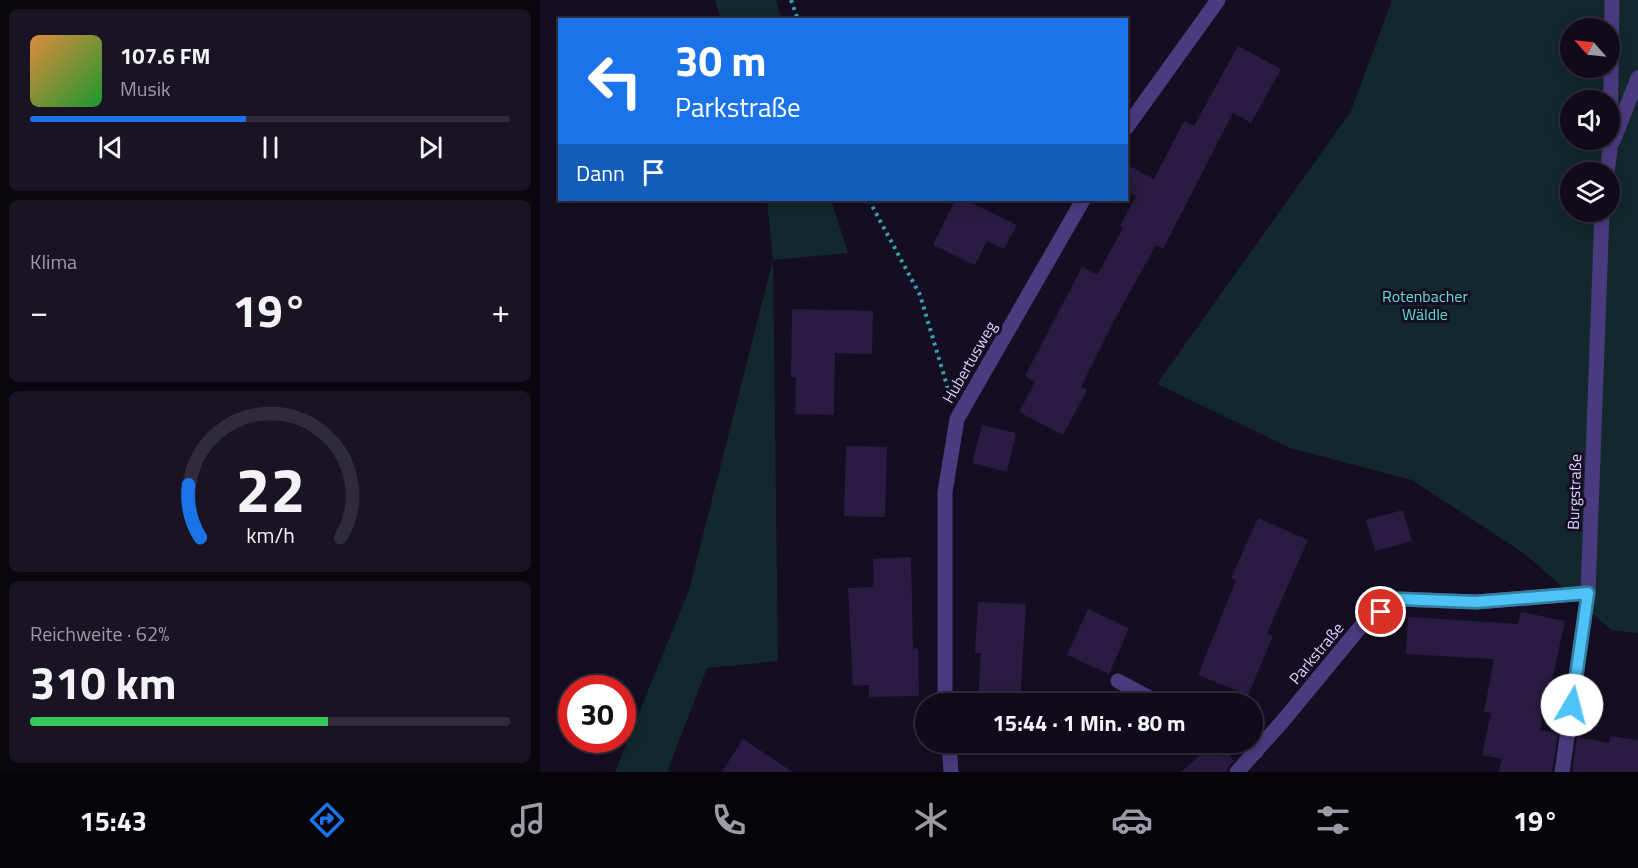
<!DOCTYPE html>
<html lang="de">
<meta charset="utf-8">
<style>
body{margin:0;font-family:"Titillium Web",sans-serif;background:#191323;color:#f1f3f6;height:100vh;display:flex;flex-direction:column;font-size:22px;white-space:nowrap}
*{box-sizing:border-box;margin:0}
p{font-size:20px;color:#9c9aa2}
.icon{flex:none;width:33px;height:33px;fill:none;stroke:currentColor;stroke-width:2;stroke-linecap:round;stroke-linejoin:round}
.map{position:relative;flex:1;overflow:hidden}
.side{display:flex;flex-direction:column;gap:9px;padding:9px;background:#09060e;width:540px}
.side>*{flex:none}
.banner{position:absolute;left:18px;top:18px;width:570px;height:183px;border-radius:0px;box-shadow:0 3px 15px #0003,0 0 0 2px #302b39;background:#1a73e8;color:#fff;overflow:hidden}
.needle{width:39px;rotate:297deg}
.buttons{position:absolute;left:1020px;top:18px;display:grid;gap:12px}
.buttons a{display:grid;place-items:center;width:60px;height:60px;border-radius:50%;background:#100a1a;box-shadow:0 3px 15px #0003,0 0 0 2px #302b39;font-size:30px}
.speed{position:absolute;left:18px;top:675px;display:flex;gap:12px;font-size:30px;font-weight:700;text-align:center}
.speed>*{display:grid;place-content:center;width:78px;height:78px;border-radius:50%;background:#100a1a;box-shadow:0 3px 15px #0003,0 0 0 2px #302b39;line-height:1}
.speed .limit{border:9px solid #d22;background:#fff;color:#111}
.pin{position:absolute;display:grid;place-items:center;width:51px;height:51px;color:#fff;margin:-26px;border:3px solid #fff;border-radius:50%;box-shadow:0 2px 6px #0007}
.me{position:absolute;width:66px;margin:-33px;rotate:8deg;stroke-linejoin:round;filter:drop-shadow(0 0 4px #0008)}
.turn{display:flex;align-items:center;gap:21px;height:126px;padding:0 18px;font-size:27px}
.turn .icon{width:78px;height:78px;stroke-width:2.5}
.turn b{display:block;font-size:42px;line-height:51px}
.then{display:flex;align-items:center;height:57px;padding:0 18px;background:#0003;gap:12px;font-size:22px}
.big{font-size:45px;font-weight:700;line-height:1.1}
.side .widget{flex:1;display:flex;flex-direction:column;justify-content:center;gap:9px;min-width:0;padding:0 21px;border-radius:9px;background:#191323}
.side .dial{align-items:center;gap:0}
.dial svg{height:156px;overflow:visible;fill:none;stroke:#302b39;stroke-width:7;stroke-linecap:round;text-anchor:middle}
.dial text{fill:#f1f3f6;stroke:none}
.song{display:flex;align-items:center;gap:18px}
.cover{width:72px;height:72px;border-radius:9px;background:linear-gradient(135deg,hsl(30 70% 55%),hsl(130 70% 35%))}
.played{height:6px;border-radius:3px;background:linear-gradient(90deg,#1a73e8 45%,#302b39 45%)}
.keys{display:flex;justify-content:space-around;direction:ltr}
.heat{display:flex;justify-content:space-between;align-items:center;font-size:33px;direction:ltr}
.charge{height:9px;border-radius:4px;background:linear-gradient(90deg,#34c759 62%,#302b39 0)}
.trip{position:absolute;left:375px;top:693px;width:348px;height:60px;border-radius:30px;background:#100a1a;box-shadow:0 3px 15px #0003,0 0 0 2px #302b39;font-weight:700;line-height:60px;text-align:center}
.tab-bar{display:flex;height:96px;justify-content:space-around;align-items:center;background:#06040a;color:#9c9aa2}
.tab-bar .icon{width:42px;height:42px}
.tab-bar .current{color:#1a73e8}
.tab-bar b{font-size:27px;color:#f1f3f6}
main{display:flex;flex:1;min-height:0}
.map>svg:first-child{display:block}
.green{fill:#12282c;fill-rule:evenodd}
.building{fill:#2a1b42}
.lines{fill:none;stroke-linecap:round;stroke-linejoin:round}
.path{stroke:#32a2b0;stroke-width:4;stroke-dasharray:3 4.5;stroke-linecap:butt}
.minor{stroke:#4a3b7f;stroke-width:15}
.route-casing{stroke:#337fa1;stroke-width:15}
.route{stroke:#4fc3f7;stroke-width:10}
.labels{text-anchor:middle;dominant-baseline:central;stroke-width:6;stroke-linejoin:round;paint-order:stroke}
.park-label{font-size:16px;fill:#60dbd2;stroke:#150e22}
.street-label{font-size:16px;fill:#ded1fd;stroke:#150e22}
</style>
<main>
<section class="side">
<div class="widget">
<div class="song"><i class="cover"></i><div><b>107.6 FM</b><p>Musik</p></div></div>
<div class="played"></div>
<div class="keys"><svg class="icon" aria-label="previous" viewBox="0 0 24 24"><path d="M18 5L8 12l10 7zM5 5v14"/></svg><svg class="icon" aria-label="pause" viewBox="0 0 24 24"><path d="M8 5v14M16 5v14"/></svg><svg class="icon" aria-label="next" viewBox="0 0 24 24"><path d="M6 5l10 7-10 7zM19 5v14"/></svg></div>
</div>
<div class="widget"><p>Klima</p>
<div class="heat"><a>−</a><b class="big">19°</b><a>+</a></div>
</div>
<div class="widget dial"><svg viewBox="0 0 100 80">
<path d="M14 69A42 42 0 1 1 86 69"/>
<path d="M14 69A42 42 0 0 1 8 42" stroke="#1a73e8"/>
<text x="50" y="56" font-size="32" font-weight="700">22</text>
<text x="50" y="72" font-size="11">km/h</text>
</svg></div>
<div class="widget"><p>Reichweite · 62%</p><b class="big">310 km</b><div class="charge"></div></div>
</section>
<div class="map">
<svg width="1098" height="772" viewBox="0 0 1098 772">
<rect width="100%" height="100%" fill="#150e22"/>
<path class="green" d="M175 0H236L241 19H181Z
M852 0H1098V633L1071 630 985 554 872 480 750 448 617 384 811 111ZM1030 28H1070V68H1030ZM1030 100H1070V140H1030ZM1030 172H1070V212H1030Z
M227 200H291L308 253 233 260 238 661 167 668 127 772H75L149 590 233 260Z"/>
<path class="building" d="M698 46 741 69 711 123 693 113 623 249 616 245 575 319 541 387 547 390 523 435 479 412 495 382 485 376 542 267 557 275 583 228 580 226 596 196 586 191V164L614 179 644 121 654 126Z
M415 200H425L477 225 464 249 447 241 435 265 393 245Z
M252 309 333 311 332 354 295 353 294 415 255 414 256 377H251Z
M442 425 476 433 467 472 432 463Z
M306 446 347 447 345 517 304 516Z
M863 510 872 541 835 551 826 520Z
M718 518 768 540 727 633 733 636 708 695 658 675 696 580 691 578Z
M371 557 373 649 378 648 379 696 329 697V685L313 686 308 588 334 587 333 559Z
M438 602 486 604 480 704H438L441 653H435Z
M548 609 589 628 569 674 527 655Z
M981 612 1025 621 1011 685 1008 684 1000 730 1018 733 1012 772H959L962 759 942 755 951 713 944 712 954 659 866 654 868 617 978 624Z
M1071 736 1098 740V772H1032L1037 737 1069 743Z
M203 739 253 772H182Z
M436 742H478L477 755 436 753Z
M675 742H678L694 761 689 766 687 772H641Z"/>
<g class="lines">
<path class="path" d="M251 0 258 20
M329 200 380 295 408 389"/>
<path class="minor" d="M586 128 678 0
M1073 141 1098 78
M1067 172 1070 150 1072 0
M578 681 621 704
M405 704V492L417 419 543 200
M409 742 411 772
M698 742 716 752
M697 772 742 722 822 625 859 599 937 602 1048 593
M1022 772 1048 593 1062 212"/>
</g>
<g class="lines">
<g class="route-casing">
<path id="route" d="M841 612 859 599 936 602 1048 593 1032 705"/>
</g>
<use href="#route" class="route"/>
</g>
<g class="labels">
<g class="park-label">
<text x="885" y="296">Rotenbacher<tspan x="885" dy="18">Wäldle</tspan></text>
</g>
<g class="street-label">
<text transform="translate(429 362) rotate(-60)">Hubertusweg</text>
<text transform="translate(1034 492) rotate(-88)">Burgstraße</text>
<text transform="translate(776 653) rotate(-50)">Parkstraße</text>
</g>
</g>
</svg>
<div class="buttons">
<a><svg class="needle" viewBox="-14 -14 28 28"><path d="M0-13l5 13h-10z" fill="#e53935"/><path d="M0 13l5-13h-10z" fill="#9c9aa2"/></svg></a>
<a><svg class="icon" aria-label="sound" viewBox="0 0 24 24"><path d="M4 9h4l5-4v14l-5-4H4zM17 9q2 3 0 6"/></svg></a>
<a><svg class="icon" aria-label="layers" viewBox="0 0 24 24"><path d="M12 4l9 5-9 5-9-5zM3 14l9 5 9-5"/></svg></a>
</div>
<div class="speed"><div class="limit">30</div></div>
<div class="pin" style="left:841px;top:612px;background:#d93025"><svg class="icon" aria-label="arrive" viewBox="0 0 24 24"><path d="M6 21V4h12l-3 4 3 4H6"/></svg></div>
<svg class="me" style="left:1032px;top:705px" viewBox="-20 -20 40 40"><circle r="19" fill="#fff"/><path d="M0-13L10 11 0 6-10 11z" fill="#4fc3f7"/></svg>
<div class="trip">15:44 · 1 Min. · 80 m</div>
<div class="banner">
<div class="turn"><svg class="icon" aria-label="left" viewBox="0 0 24 24"><path d="M17 20v-9H6M10 6l-5 5 5 5"/></svg><div><b>30 m</b>Parkstraße</div></div>
<div class="then">Dann<svg class="icon" aria-label="arrive" viewBox="0 0 24 24"><path d="M6 21V4h12l-3 4 3 4H6"/></svg></div>
</div>
</div>
</main>
<nav class="tab-bar">
<b>15:43</b>
<svg class="icon current" aria-label="directions" viewBox="0 0 24 24"><path d="M12 3l9 9-9 9-9-9zM9 14v-3h6M13 9l2 2-2 2"/></svg>
<svg class="icon" aria-label="music" viewBox="0 0 24 24"><path d="M9 18V5l10-2v13"/><circle cx="6" cy="18" r="3"/><circle cx="16" cy="16" r="3"/></svg>
<svg class="icon" aria-label="phone" viewBox="0 0 24 24"><path d="M5 4h4l2 5-3 2q2 4 5 5l2-3 5 2v4C11 20 4 13 5 4z"/></svg>
<svg class="icon" aria-label="climate" viewBox="0 0 24 24"><path d="M12 3v18M4 7l16 10M4 17L20 7"/></svg>
<svg class="icon" aria-label="car" viewBox="0 0 24 24"><path d="M5 17H2v-5l4-1 3-4h7l3 4 3 1v5h-3M9 17h6M6 11h13"/><circle cx="7" cy="17" r="2"/><circle cx="17" cy="17" r="2"/></svg>
<svg class="icon" aria-label="filters" viewBox="0 0 24 24"><path d="M4 7h16M4 17h16"/><circle cx="9" cy="7" r="2"/><circle cx="15" cy="17" r="2"/></svg>
<b>19°</b>
</nav>
